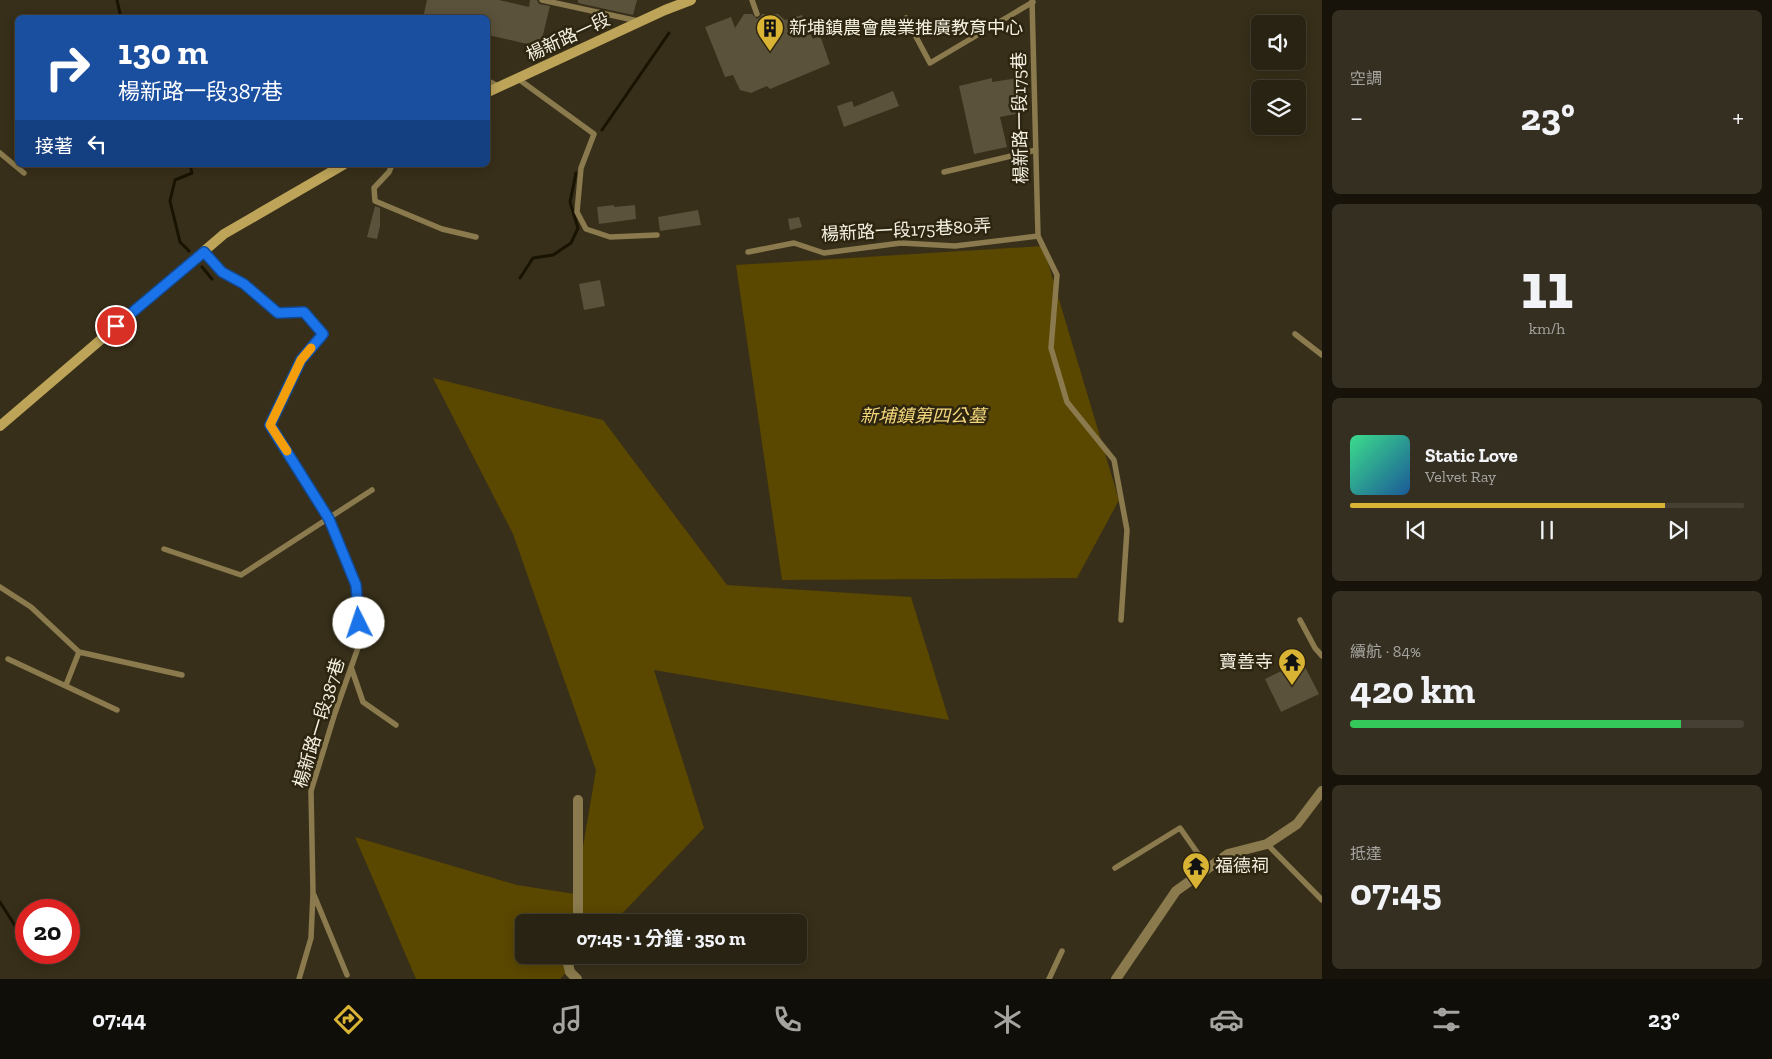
<!DOCTYPE html>
<html lang="zh-TW">
<meta charset="utf-8">
<style>
body{margin:0;font-family:"Zilla Slab","Noto Sans TC",serif;background:#352f21;color:#f1f3f6;height:100vh;display:flex;flex-direction:column;font-size:19px;white-space:nowrap}
*{box-sizing:border-box;margin:0}
p{font-size:16px;color:#a5a4a0}
.icon{flex:none;width:28px;height:28px;fill:none;stroke:currentColor;stroke-width:2;stroke-linecap:round;stroke-linejoin:round}
.map{position:relative;flex:1;overflow:hidden}
.sheet{display:flex;flex-direction:column;gap:10px;padding:10px;background:#17130a;width:450px}
.sheet>*{flex:none}
.guide{position:absolute;left:15px;top:15px;width:475px;height:152px;border-radius:8px;box-shadow:0 2px 12px #0003,0 0 0 1px #454033;background:#1a4fa0;color:#fff;overflow:hidden}
.buttons{position:absolute;left:1251px;top:15px;display:grid;gap:10px}
.buttons a{display:grid;place-items:center;width:55px;height:55px;border-radius:8px;background:#292313;box-shadow:0 2px 12px #0003,0 0 0 1px #454033;font-size:25px}
.speed{position:absolute;left:15px;top:899px;display:flex;gap:10px;font-size:25px;font-weight:700;text-align:center}
.speed>*{display:grid;place-content:center;width:65px;height:65px;border-radius:50%;background:#292313;box-shadow:0 2px 12px #0003,0 0 0 1px #454033;line-height:1}
.speed .limit{border:8px solid #d22;background:#fff;color:#111}
.pin{position:absolute;display:grid;place-items:center;width:42px;height:42px;color:#fff;margin:-21px;border:2px solid #fff;border-radius:50%;box-shadow:0 1px 5px #0007}
.me{position:absolute;width:55px;margin:-28px;rotate:356deg;stroke-linejoin:round;filter:drop-shadow(0 0 4px #0008)}
.turn{display:flex;align-items:center;gap:18px;height:105px;padding:0 20px;font-size:22px}
.turn .icon{width:65px;height:65px;stroke-width:2.5}
.turn b{display:block;font-size:35px;line-height:42px}
.then{display:flex;align-items:center;height:48px;padding:0 20px;background:#0003;gap:10px;font-size:19px}
.big{font-size:38px;font-weight:700;line-height:1.1}
.sheet .tile{flex:1;display:flex;flex-direction:column;justify-content:center;gap:8px;min-width:0;padding:0 18px;border-radius:8px;background:#352f21}
.sheet .dial{align-items:center;gap:0}
.dial b{font-size:65px;line-height:1}
.song{display:flex;align-items:center;gap:15px}
.cover{width:60px;height:60px;border-radius:8px;background:linear-gradient(135deg,hsl(150 70% 55%),hsl(210 70% 35%))}
.played{height:5px;border-radius:2px;background:linear-gradient(90deg,#d9b334 80%,#454033 80%)}
.keys{display:flex;justify-content:space-around;direction:ltr}
.heat{display:flex;justify-content:space-between;align-items:center;font-size:28px;direction:ltr}
.charge{height:8px;border-radius:4px;background:linear-gradient(90deg,#34c759 84%,#454033 0)}
.trip{position:absolute;left:515px;top:914px;width:292px;height:50px;border-radius:8px;background:#292313;box-shadow:0 2px 12px #0003,0 0 0 1px #454033;font-weight:700;line-height:50px;text-align:center}
.dock{display:flex;height:80px;justify-content:space-around;align-items:center;background:#100e08;color:#a5a4a0}
.dock .icon{width:35px;height:35px}
.dock .current{color:#d9b334}
.dock b{font-size:22px;color:#f1f3f6}
main{display:flex;flex:1;min-height:0}
.map>svg:first-child{display:block}
.green{fill:#5a4700}
.lines{fill:none;stroke-linecap:round;stroke-linejoin:round}
.stream{stroke:#191302;stroke-width:3}
.building{fill:#5a523a}
.lane{stroke:#8a7a4d;stroke-width:5.5}
.street{stroke:#8a7a4d;stroke-width:10}
.secondary{stroke:#bda459;stroke-width:10}
.route-casing{stroke:#114b97;stroke-width:12}
.route{stroke:#1a73e8;stroke-width:9}
.slow{stroke:#f59e0b;stroke-width:9}
.labels{text-anchor:middle;dominant-baseline:central;stroke-width:5;stroke-linejoin:round;paint-order:stroke}
.poi-label{font-size:18px;fill:#f4f0e2;stroke:#2d250f;text-anchor:start}
.street-label{font-size:18px;fill:#f4f0e2;stroke:#2d250f}
.park-label{font-size:18px;font-style:italic;fill:#f6d87c;stroke:#2d250f}
</style>
<main>
<div class="map">
<svg width="1322" height="979" viewBox="0 0 1322 979">
<rect width="100%" height="100%" fill="#372f19"/>
<path class="green" d="M1043 246 1119 500 1077 578 782 580 736 265Z
M433 378 603 420 727 585 911 597 949 720 654 670 704 828 614 922H524V955H583L560 979H416L355 837 517 885 575 894 596 770 513 534Z"/>
<g class="lines">
<path class="stream" d="M117 0 121 18
M602 130 669 33
M189 251 180 242 170 201 175 180 192 173 190 165
M202 267 212 279
M520 278 533 258 553 255 571 243 578 228 570 202 576 173
M0 902 19 932"/>
</g>
<path class="building" d="M427 0H499L529 7 530 0H537L539 4 550 6 540 47 488 35V18H423Z
M578 0H637L633 15 578 3Z
M744 14H752L757 19 760 17 762 14H778L785 20 802 15 813 39 820 35 830 64 770 89 767 86 751 93 740 90 733 75 725 77 705 27 731 17 735 28Z
M1024 77 1030 111 1000 117 1007 147 974 154 959 86 992 78V82Z
M893 91 899 106 844 127 837 106 852 101 854 107Z
M614 205V207L635 205 636 219 599 224 597 207Z
M375 206 380 208V226L377 239 367 237Z
M698 210 701 225 660 231 658 217Z
M799 217 802 227 790 230 788 219Z
M600 280 605 306 584 310 579 284Z
M1302 661 1319 694 1281 712 1265 679Z"/>
<g class="lines">
<path class="lane" d="M542 0 638 21
M752 0 757 14
M1032 0 1038 236 1057 275 1051 348 1067 402 1114 460 1127 530 1121 620
M906 18 930 63 1033 2
M517 78 594 134 581 168 577 212 586 229 610 237 657 235
M488 81 500 87
M0 153 24 173
M392 165 389 172 374 188 375 201 442 229 476 237
M944 172 1036 150
M203 252 222 272 244 284 278 313 304 312 323 334 301 360 270 425 329 519 356 585 360 642 335 713 311 791 313 893 311 938 299 979
M748 252 794 243 824 253 901 243 955 246 1038 236
M1295 334 1322 355
M164 549 241 575 372 490
M0 587 31 607 79 652 182 675
M1300 620 1315 648 1322 656
M8 659 117 710
M351 667 363 702 396 725
M66 685 79 652
M1267 844 1322 900
M1115 868 1180 828 1208 868
M314 895 347 975
M1049 979 1062 951"/>
<path class="street" d="M578 800V922
M566 955 570 972 577 979
M1116 979 1176 891 1228 854 1267 844 1297 824 1322 791"/>
<path class="secondary" d="M488 92 665 10 691 0
M0 426 224 234 343 165"/>
</g>
<g class="lines">
<g class="route-casing">
<path id="route" d="M116 326 204 252 222 272 244 284 278 313 304 312 323 334 301 360 270 425 329 519 356 585 359 623"/>
</g>
<use href="#route" class="route"/>
<path class="slow" d="M287 451 270 425 301 360 311 348"/>
</g>
<defs>
<g id="building-pin" transform="scale(1.4375)"><path d="M0 17L-7.5 6A9.5 9.5 0 1 1 7.5 6Z" fill="#d9b334" stroke="#2d250f"/><path d="M-4-6H4V6H1V3H-1V6H-4ZM-2.5-4.3h1.7v1.8h-1.7ZM.8-4.3h1.7v1.8H.8ZM-2.5-1h1.7V.8h-1.7ZM.8-1h1.7V.8H.8Z" fill="#111"/></g>
<g id="temple-pin" transform="scale(1.4375)"><path d="M0 17L-7.5 6A9.5 9.5 0 1 1 7.5 6Z" fill="#d9b334" stroke="#2d250f"/><path d="M0-6L5-2H3V0L6.5 2.5H4V6H1.5V3h-3V6H-4V2.5H-6.5L-3 0V-2H-5Z" fill="#111"/></g>
</defs>
<g fill-rule="evenodd">
<use href="#building-pin" x="770" y="28"/>
<use href="#temple-pin" x="1292" y="662"/>
<use href="#temple-pin" x="1196" y="866"/>
</g>
<g class="labels">
<g class="poi-label">
<text x="789" y="28">新埔鎮農會農業推廣教育中心</text>
<text x="1273" y="662" text-anchor="end">寶善寺</text>
<text x="1215" y="866">福德祠</text>
</g>
<g class="street-label">
<text transform="translate(568 37) rotate(-25)">楊新路一段</text>
<text transform="translate(1020 118) rotate(-91)">楊新路一段175巷</text>
<text transform="translate(906 230) rotate(-3)">楊新路一段175巷80弄</text>
<text transform="translate(319 723) rotate(-73)">楊新路一段387巷</text>
</g>
<g class="park-label">
<text x="923" y="416">新埔鎮第四公墓</text>
</g>
</g>
</svg>
<div class="buttons">
<a><svg class="icon" aria-label="sound" viewBox="0 0 24 24"><path d="M4 9h4l5-4v14l-5-4H4zM17 9q2 3 0 6"/></svg></a>
<a><svg class="icon" aria-label="layers" viewBox="0 0 24 24"><path d="M12 4l9 5-9 5-9-5zM3 14l9 5 9-5"/></svg></a>
</div>
<div class="speed"><div class="limit">20</div></div>
<div class="pin" style="left:116px;top:326px;background:#d93025"><svg class="icon" aria-label="arrive" viewBox="0 0 24 24"><path d="M6 21V4h12l-3 4 3 4H6"/></svg></div>
<svg class="me" style="left:359px;top:623px" viewBox="-20 -20 40 40"><circle r="19" fill="#fff"/><path d="M0-13L10 11 0 6-10 11z" fill="#1a73e8"/></svg>
<div class="trip">07:45 · 1 分鐘 · 350 m</div>
<div class="guide">
<div class="turn"><svg class="icon" aria-label="right" viewBox="0 0 24 24"><path d="M7 20v-9h11M14 6l5 5-5 5"/></svg><div><b>130 m</b>楊新路一段387巷</div></div>
<div class="then">接著<svg class="icon" aria-label="left" viewBox="0 0 24 24"><path d="M17 20v-9H6M10 6l-5 5 5 5"/></svg></div>
</div>
</div>
<section class="sheet">
<div class="tile"><p>空調</p>
<div class="heat"><a>−</a><b class="big">23°</b><a>+</a></div>
</div>
<div class="tile dial"><b>11</b><p>km/h</p></div>
<div class="tile">
<div class="song"><i class="cover"></i><div><b>Static Love</b><p>Velvet Ray</p></div></div>
<div class="played"></div>
<div class="keys"><svg class="icon" aria-label="previous" viewBox="0 0 24 24"><path d="M18 5L8 12l10 7zM5 5v14"/></svg><svg class="icon" aria-label="pause" viewBox="0 0 24 24"><path d="M8 5v14M16 5v14"/></svg><svg class="icon" aria-label="next" viewBox="0 0 24 24"><path d="M6 5l10 7-10 7zM19 5v14"/></svg></div>
</div>
<div class="tile"><p>續航 · 84%</p><b class="big">420 km</b><div class="charge"></div></div>
<div class="tile"><p>抵達</p><b class="big">07:45</b></div>
</section>
</main>
<nav class="dock">
<b>07:44</b>
<svg class="icon current" aria-label="directions" viewBox="0 0 24 24"><path d="M12 3l9 9-9 9-9-9zM9 14v-3h6M13 9l2 2-2 2"/></svg>
<svg class="icon" aria-label="music" viewBox="0 0 24 24"><path d="M9 18V5l10-2v13"/><circle cx="6" cy="18" r="3"/><circle cx="16" cy="16" r="3"/></svg>
<svg class="icon" aria-label="phone" viewBox="0 0 24 24"><path d="M5 4h4l2 5-3 2q2 4 5 5l2-3 5 2v4C11 20 4 13 5 4z"/></svg>
<svg class="icon" aria-label="climate" viewBox="0 0 24 24"><path d="M12 3v18M4 7l16 10M4 17L20 7"/></svg>
<svg class="icon" aria-label="car" viewBox="0 0 24 24"><path d="M5 17H2v-5l4-1 3-4h7l3 4 3 1v5h-3M9 17h6M6 11h13"/><circle cx="7" cy="17" r="2"/><circle cx="17" cy="17" r="2"/></svg>
<svg class="icon" aria-label="filters" viewBox="0 0 24 24"><path d="M4 7h16M4 17h16"/><circle cx="9" cy="7" r="2"/><circle cx="15" cy="17" r="2"/></svg>
<b>23°</b>
</nav>
